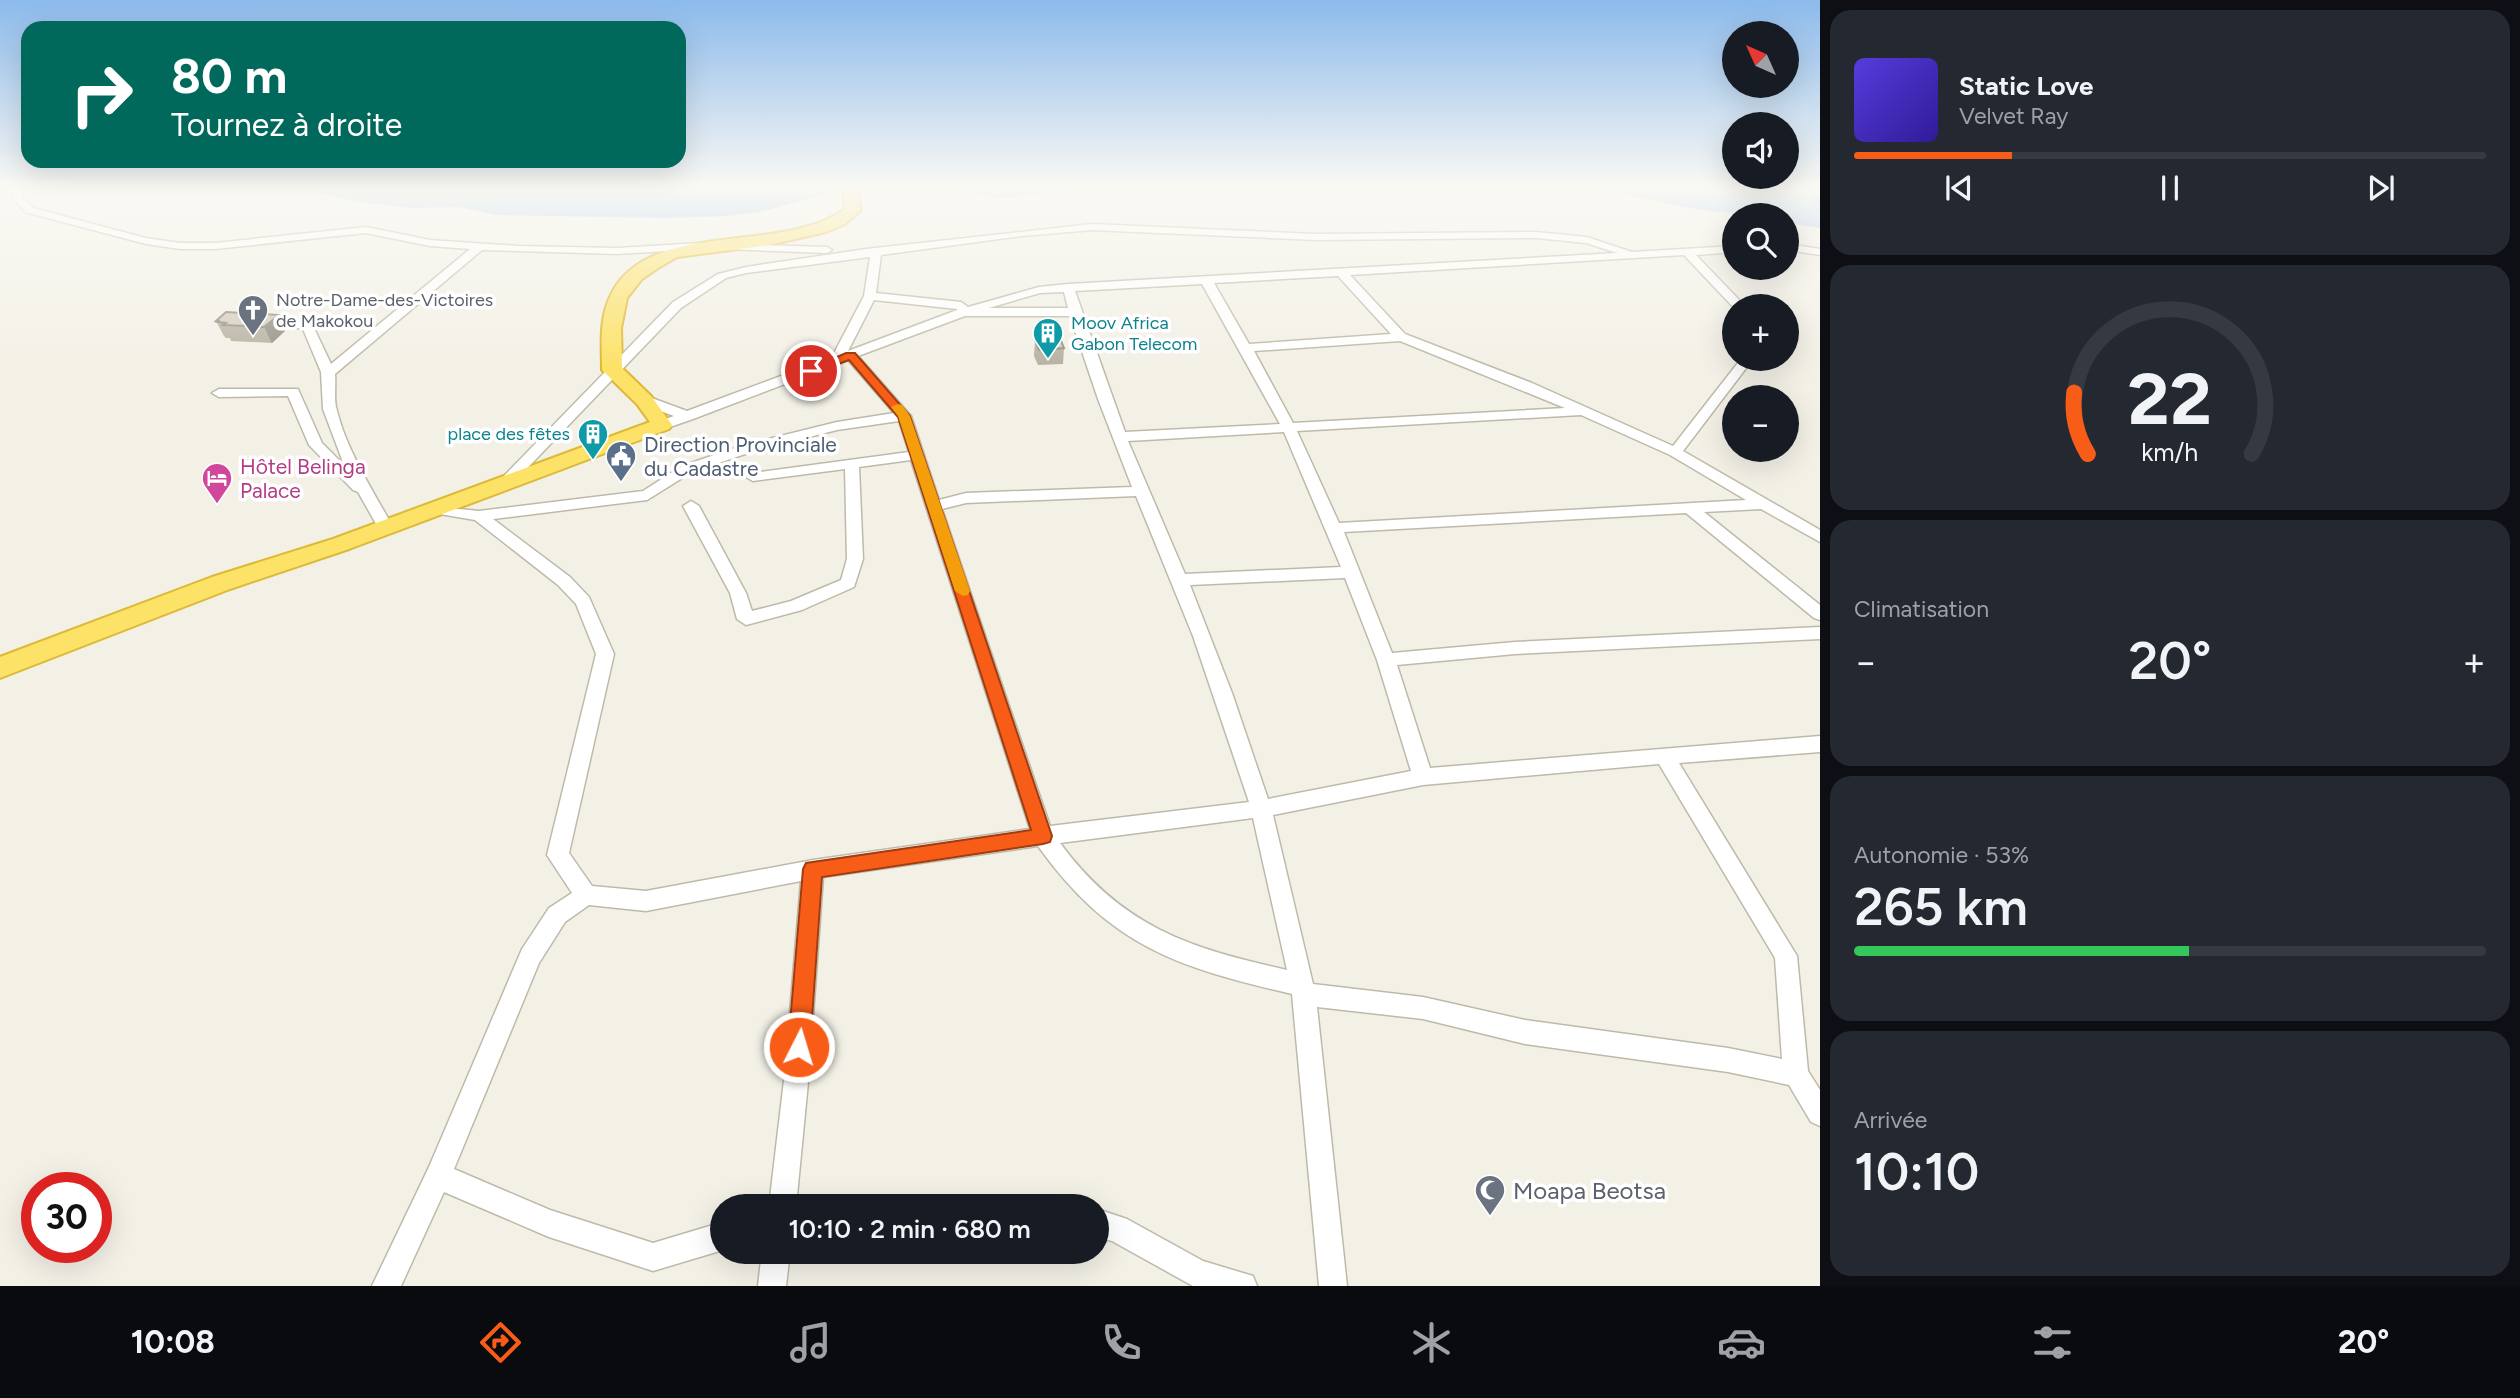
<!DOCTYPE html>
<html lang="fr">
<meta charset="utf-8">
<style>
body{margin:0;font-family:Figtree,sans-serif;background:#242831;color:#f1f3f6;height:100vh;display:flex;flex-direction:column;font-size:26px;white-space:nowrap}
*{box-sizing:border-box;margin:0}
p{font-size:23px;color:#9ea1a6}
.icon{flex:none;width:38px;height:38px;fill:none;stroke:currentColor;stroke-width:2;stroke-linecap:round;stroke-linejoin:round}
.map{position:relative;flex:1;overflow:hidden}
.side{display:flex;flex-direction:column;gap:10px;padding:10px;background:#0d0f14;width:700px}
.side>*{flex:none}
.guide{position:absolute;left:21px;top:21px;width:665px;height:147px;border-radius:21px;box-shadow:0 7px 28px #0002;background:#00695c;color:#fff;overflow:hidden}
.needle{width:46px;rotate:315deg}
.controls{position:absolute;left:1722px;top:21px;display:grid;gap:14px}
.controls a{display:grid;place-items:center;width:77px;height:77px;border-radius:50%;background:#171b24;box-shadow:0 7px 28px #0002;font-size:35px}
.speed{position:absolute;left:21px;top:1172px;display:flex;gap:14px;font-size:35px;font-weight:700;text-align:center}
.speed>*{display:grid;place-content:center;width:91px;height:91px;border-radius:50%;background:#171b24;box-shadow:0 7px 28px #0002;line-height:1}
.speed .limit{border:10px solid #d22;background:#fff;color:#111}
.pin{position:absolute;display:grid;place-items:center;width:60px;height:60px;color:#fff;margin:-30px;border:4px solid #fff;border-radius:50%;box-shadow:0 2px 7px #0007}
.me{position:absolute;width:77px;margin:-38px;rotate:5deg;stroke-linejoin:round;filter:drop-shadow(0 0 5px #0008)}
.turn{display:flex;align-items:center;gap:24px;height:147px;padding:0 35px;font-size:32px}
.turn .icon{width:91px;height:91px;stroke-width:2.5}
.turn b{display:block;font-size:49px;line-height:60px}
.big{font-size:52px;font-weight:600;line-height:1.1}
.side .widget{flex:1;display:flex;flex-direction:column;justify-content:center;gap:10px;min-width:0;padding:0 24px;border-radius:21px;background:#242831}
.side .dial{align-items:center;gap:0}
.dial svg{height:182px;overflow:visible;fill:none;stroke:#363941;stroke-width:7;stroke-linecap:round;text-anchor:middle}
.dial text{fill:#f1f3f6;stroke:none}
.song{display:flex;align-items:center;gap:21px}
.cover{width:84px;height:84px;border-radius:10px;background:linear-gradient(135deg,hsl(250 70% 55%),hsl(250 70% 35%))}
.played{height:7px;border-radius:4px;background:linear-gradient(90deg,#f85d18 25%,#363941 25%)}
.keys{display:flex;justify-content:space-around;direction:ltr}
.heat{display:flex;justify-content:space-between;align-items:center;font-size:38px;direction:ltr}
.charge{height:10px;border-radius:5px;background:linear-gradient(90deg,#34c759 53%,#363941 0)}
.trip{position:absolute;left:710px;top:1194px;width:399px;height:70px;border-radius:35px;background:#171b24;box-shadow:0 7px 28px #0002;font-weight:600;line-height:70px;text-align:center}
.dock{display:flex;height:112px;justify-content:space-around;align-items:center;background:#090b0e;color:#9ea1a6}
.dock .icon{width:49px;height:49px}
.dock .current{color:#f85d18}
.dock b{font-size:32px;color:#f1f3f6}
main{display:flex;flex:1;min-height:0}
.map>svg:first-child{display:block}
.water{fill:#a3c4f0}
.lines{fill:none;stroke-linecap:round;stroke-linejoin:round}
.minor-casing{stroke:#bebaa9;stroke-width:3}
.highway-casing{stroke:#dcb937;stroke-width:4}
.minor{fill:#fff;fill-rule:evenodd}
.highway{fill:#fde268;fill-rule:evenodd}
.wall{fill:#b7b2a2}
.shaded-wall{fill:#959184}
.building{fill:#d5cfbc;stroke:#959184;stroke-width:2}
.route{fill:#f85d18;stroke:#a13c10;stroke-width:2}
.slow{fill:#f59e0b}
.labels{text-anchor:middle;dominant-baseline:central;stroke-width:7;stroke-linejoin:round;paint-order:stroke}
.far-worship-label{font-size:18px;fill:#5b616d;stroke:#fff;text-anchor:start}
.far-culture-label{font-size:18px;fill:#0d838f;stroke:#fff;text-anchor:start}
.service-label{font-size:21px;fill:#4e5e75;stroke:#fff;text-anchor:start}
.hotel-label{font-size:21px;fill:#b23c85;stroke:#fff;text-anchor:start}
.near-worship-label{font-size:24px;fill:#5b616d;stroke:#fff;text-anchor:start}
</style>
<main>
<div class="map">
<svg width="1820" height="1286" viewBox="0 0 1820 1286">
<rect width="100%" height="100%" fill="#f3f1e6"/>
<path class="water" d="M288 186H858L759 212 728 216 665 218 497 215 458 207 413 208 361 202Z
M928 186H1115L998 198Z
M1577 186H1820V228L1787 223V215C1754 215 1721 213 1689 208 1652 201 1616 191 1577 186Z"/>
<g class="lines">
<g class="minor-casing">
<path id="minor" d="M12 186H22V196L33 208 146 238 180 243H215L366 227 430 240 519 246 617 248 701 243 706 246 701 249 617 254 482 250 335 374C336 385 334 397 336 407 346 450 372 489 393 527L385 532 380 531 358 492 353 490 309 445 288 396 219 397 212 393 219 389H298L322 443 344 465 323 409 321 372 303 329 285 325 260 327 254 323C270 312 295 320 312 324L331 364 470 249 430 246 366 233 215 249H180L146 244 25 212 12 196Z
M1092 224 1316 234 1536 232 1587 237 1632 252 1734 246V252L1696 255 1745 306 1734 308 1684 255 1350 275 1405 334 1532 383 1673 446 1741 359H1753L1683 451 1820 530V542L1761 509 1704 512 1820 605V620L1814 618 1686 513 1344 532 1392 653 1515 642 1820 627V639L1515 654 1397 665 1430 768 1820 736V752L1679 763 1797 956 1808 1071 1820 1090V1126L1811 1122 1789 1085 1728 1072 1525 1044 1423 1019 1317 1007 1347 1286H1319L1292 994C1176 967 1110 946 1038 846L823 877 809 1072 796 1206H769L785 1072 801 881 646 911 589 905 565 922 539 963 454 1169 550 1210 653 1243 723 1222V1250L653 1271 549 1237 444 1192 401 1286H372L429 1167 522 949 549 908 572 893 547 855 596 654 576 604 558 585 475 520 428 512 425 509 428 506 479 511 643 491 682 466 744 445 837 422 894 413 848 360 693 419 667 428H657V422L674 416 639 403V397H649L687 411 832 357 864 296 870 257 746 273 726 278 681 308 513 483H503L501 480 503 477 673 302 718 274 746 267 866 249ZM1092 230 1316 240 1536 238 1586 243 1617 253 1068 284 1039 287 968 307 961 302 876 293 881 255 1022 236ZM1338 276 1391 334 1249 344 1214 283ZM1202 284 1280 424 1125 432 1075 291ZM1064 292 1068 308H989L1040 293ZM874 300 957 309V310L848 351ZM965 316H1070L1098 399 1132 487 966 493 939 500 911 416 858 356ZM1400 341 1565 408 1293 423 1254 351ZM1581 415 1670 455 1746 500 1339 523 1297 431ZM899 421 909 452 753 473 746 477 753 481 845 469 847 559 841 580 791 601 752 611 746 593 699 506 691 501 683 506 730 593 737 619 746 625 802 610 854 587 863 559 859 467 911 460 1030 829 813 860 646 891 592 886 569 853 614 654 589 597 570 577 493 519 647 500 692 472 754 451 837 430ZM1284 432 1341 567 1185 574 1128 441ZM1136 496 1193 636 1249 802 1050 826 942 509 966 503ZM1345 578 1377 660 1411 771 1268 799 1232 693 1190 585ZM1659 764 1775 958 1782 1059 1728 1048 1525 1020 1423 997 1313 984 1273 815 1423 785ZM1253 818 1287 970C1189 948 1122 927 1060 843Z
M729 244 827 247 832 250 827 253 725 249 724 247Z
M1787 244 1820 249V255L1787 250Z
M1097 1209 1127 1219 1203 1261 1253 1276 1257 1286H1193L1112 1241 1097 1237Z
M762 1251H790L786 1286H758Z"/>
</g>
<g class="highway-casing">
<path id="highway" d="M842 186H856L861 210 845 224 826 232 769 245 677 257 658 268 642 279 627 298 621 328 622 368 651 396 672 425 669 429 349 549 230 589 0 678V657L212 577 333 539 650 422 637 404 602 370C602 351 600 330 605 311 630 213 780 258 845 209Z"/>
</g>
<use href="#minor" class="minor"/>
<use href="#highway" class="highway"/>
</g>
<path class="wall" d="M216 321 286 330 272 343 231 341 230 338H226L224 336Z
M1040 332 1064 348 1063 364 1038 365 1034 356 1035 340H1040Z"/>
<path class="shaded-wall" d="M279 315 286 330 272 343 264 327Z"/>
<path class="building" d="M226 312 279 315 264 327 223 325 226 323 218 322 220 321H216Z
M1057 331 1064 348 1039 350 1035 340H1043L1040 332Z"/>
<linearGradient id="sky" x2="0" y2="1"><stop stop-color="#8cbaeb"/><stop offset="0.51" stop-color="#faf9f4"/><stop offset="1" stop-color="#faf9f4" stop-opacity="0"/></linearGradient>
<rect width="1820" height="367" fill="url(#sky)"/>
<path class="route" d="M846 353H855L910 416 1052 836 1050 842 1043 844 822 877 810 1047 807 1054 799 1058 791 1054 788 1047 803 869 806 863 1031 830 898 417 849 360 815 373 805 371Z"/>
<path class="slow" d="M898 404 902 405 910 416 970 591 968 595 963 596 955 591 898 416 891 407Z"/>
<defs>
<g id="church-pin" transform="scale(1.575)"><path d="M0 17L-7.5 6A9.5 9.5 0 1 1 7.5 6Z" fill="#6b7280" stroke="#fff"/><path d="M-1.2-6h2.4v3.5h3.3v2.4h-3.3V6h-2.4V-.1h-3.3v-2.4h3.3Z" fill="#fff"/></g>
<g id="building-pin" transform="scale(1.575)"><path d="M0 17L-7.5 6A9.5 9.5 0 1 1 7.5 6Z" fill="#0f9aa8" stroke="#fff"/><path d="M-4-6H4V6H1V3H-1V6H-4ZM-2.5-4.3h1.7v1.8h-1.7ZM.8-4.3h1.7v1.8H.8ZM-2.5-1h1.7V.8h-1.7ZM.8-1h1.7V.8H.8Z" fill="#fff"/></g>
<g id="civic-pin" transform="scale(1.575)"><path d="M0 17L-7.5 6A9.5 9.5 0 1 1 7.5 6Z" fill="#5c6f8a" stroke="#fff"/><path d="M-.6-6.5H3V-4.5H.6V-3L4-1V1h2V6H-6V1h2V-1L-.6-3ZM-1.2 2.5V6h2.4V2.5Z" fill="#fff"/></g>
<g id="hotel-pin" transform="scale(1.575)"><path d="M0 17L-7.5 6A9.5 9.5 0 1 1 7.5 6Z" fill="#d1479c" stroke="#fff"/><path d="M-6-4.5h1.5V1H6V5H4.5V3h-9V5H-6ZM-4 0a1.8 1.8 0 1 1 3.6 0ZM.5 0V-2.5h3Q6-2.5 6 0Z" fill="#fff"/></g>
<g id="mosque-pin" transform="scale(1.575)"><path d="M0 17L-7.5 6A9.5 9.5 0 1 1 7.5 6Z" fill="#6b7280" stroke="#fff"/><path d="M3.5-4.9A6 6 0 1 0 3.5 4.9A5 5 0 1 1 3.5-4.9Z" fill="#fff"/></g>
</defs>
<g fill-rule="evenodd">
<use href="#church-pin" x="253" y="310"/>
<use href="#building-pin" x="1048" y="333"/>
<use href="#building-pin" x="593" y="434"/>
<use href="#civic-pin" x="621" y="456"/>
<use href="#hotel-pin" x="217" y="478"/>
<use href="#mosque-pin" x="1490" y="1190"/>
</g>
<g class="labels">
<g class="far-worship-label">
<text x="276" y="300">Notre-Dame-des-Victoires<tspan x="276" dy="21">de Makokou</tspan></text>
</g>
<g class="far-culture-label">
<text x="1071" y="323">Moov Africa<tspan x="1071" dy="21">Gabon Telecom</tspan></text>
<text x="570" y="434" text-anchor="end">place des fêtes</text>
</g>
<g class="service-label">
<text x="644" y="444">Direction Provinciale<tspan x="644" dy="24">du Cadastre</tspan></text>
</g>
<g class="hotel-label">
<text x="240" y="466">Hôtel Belinga<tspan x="240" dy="24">Palace</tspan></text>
</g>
<g class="near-worship-label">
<text x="1513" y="1190">Moapa Beotsa</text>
</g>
</g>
</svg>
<div class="controls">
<a><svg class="needle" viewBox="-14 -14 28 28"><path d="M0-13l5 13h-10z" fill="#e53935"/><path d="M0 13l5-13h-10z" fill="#9ea1a6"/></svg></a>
<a><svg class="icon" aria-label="sound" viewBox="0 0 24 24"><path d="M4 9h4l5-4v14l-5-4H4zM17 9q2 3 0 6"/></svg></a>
<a><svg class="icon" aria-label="search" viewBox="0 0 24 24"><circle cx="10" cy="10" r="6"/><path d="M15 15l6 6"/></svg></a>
<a>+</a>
<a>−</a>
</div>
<div class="speed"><div class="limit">30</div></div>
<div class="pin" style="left:811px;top:371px;background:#d93025"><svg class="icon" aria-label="arrive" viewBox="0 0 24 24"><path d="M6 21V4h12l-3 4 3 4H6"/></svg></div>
<svg class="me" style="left:799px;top:1047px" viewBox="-20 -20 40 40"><circle r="17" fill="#f85d18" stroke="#fff" stroke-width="3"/><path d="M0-11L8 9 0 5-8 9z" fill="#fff"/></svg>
<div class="trip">10:10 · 2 min · 680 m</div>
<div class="guide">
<div class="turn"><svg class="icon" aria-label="right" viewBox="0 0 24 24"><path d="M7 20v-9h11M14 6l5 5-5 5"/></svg><div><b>80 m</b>Tournez à droite</div></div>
</div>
</div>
<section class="side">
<div class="widget">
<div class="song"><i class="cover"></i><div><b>Static Love</b><p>Velvet Ray</p></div></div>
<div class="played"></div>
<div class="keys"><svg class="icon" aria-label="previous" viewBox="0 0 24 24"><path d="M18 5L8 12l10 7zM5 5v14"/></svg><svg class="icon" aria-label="pause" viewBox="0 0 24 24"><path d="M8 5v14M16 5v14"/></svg><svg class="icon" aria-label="next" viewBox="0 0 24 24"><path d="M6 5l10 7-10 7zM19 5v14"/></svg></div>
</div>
<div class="widget dial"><svg viewBox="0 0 100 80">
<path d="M14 69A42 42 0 1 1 86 69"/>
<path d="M14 69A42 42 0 0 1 8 42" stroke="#f85d18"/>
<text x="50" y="56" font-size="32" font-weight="700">22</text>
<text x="50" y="72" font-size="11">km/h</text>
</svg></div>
<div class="widget"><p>Climatisation</p>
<div class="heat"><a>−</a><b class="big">20°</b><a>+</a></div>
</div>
<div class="widget"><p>Autonomie · 53%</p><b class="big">265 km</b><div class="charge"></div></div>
<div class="widget"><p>Arrivée</p><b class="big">10:10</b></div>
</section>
</main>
<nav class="dock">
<b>10:08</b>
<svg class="icon current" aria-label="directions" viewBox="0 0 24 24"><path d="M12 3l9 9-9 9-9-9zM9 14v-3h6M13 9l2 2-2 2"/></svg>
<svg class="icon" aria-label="music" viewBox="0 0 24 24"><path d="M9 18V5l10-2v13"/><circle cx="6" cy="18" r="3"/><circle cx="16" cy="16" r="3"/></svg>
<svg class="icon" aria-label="phone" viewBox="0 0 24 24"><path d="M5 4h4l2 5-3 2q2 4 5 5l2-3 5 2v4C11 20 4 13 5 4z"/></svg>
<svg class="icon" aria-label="climate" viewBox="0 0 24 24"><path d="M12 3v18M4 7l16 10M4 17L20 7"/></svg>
<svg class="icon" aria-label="car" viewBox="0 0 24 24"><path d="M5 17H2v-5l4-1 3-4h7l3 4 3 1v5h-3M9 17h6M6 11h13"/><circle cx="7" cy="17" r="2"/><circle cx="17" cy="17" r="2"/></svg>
<svg class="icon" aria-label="filters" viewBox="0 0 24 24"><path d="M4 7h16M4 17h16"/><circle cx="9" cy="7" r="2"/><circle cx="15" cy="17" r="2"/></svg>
<b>20°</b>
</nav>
